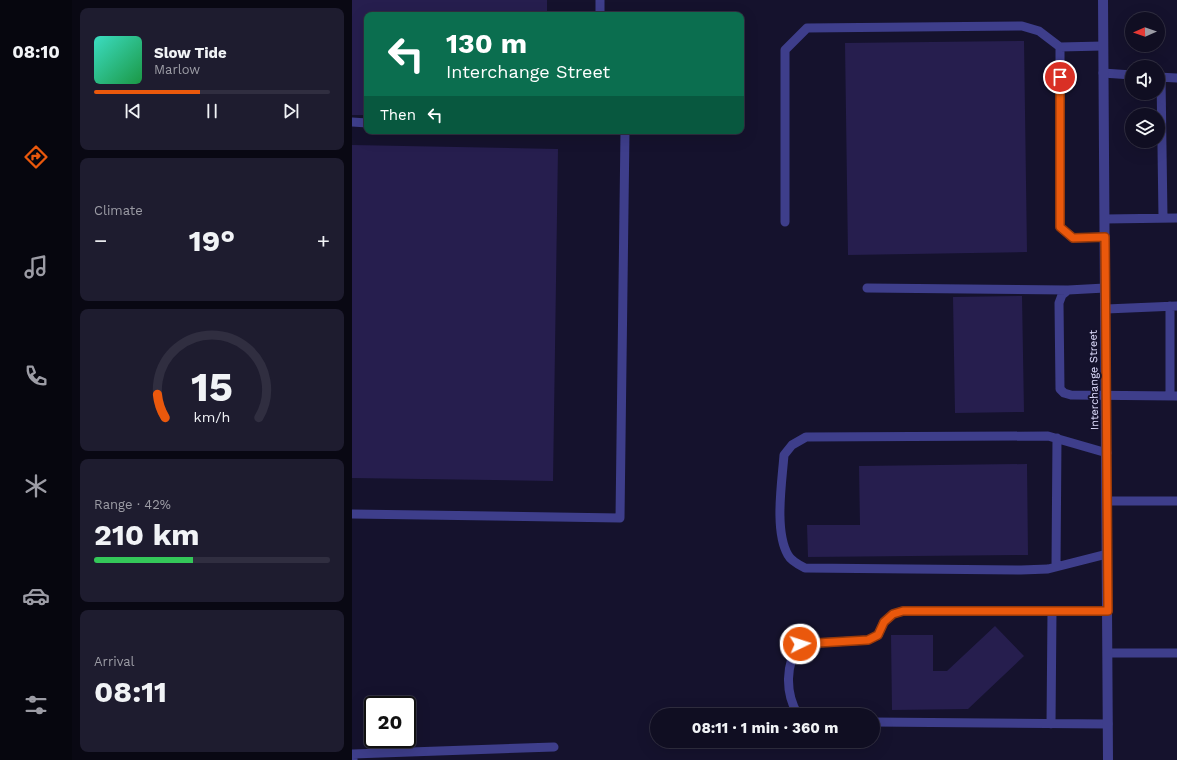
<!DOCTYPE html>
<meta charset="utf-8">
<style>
body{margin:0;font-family:"Work Sans",sans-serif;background:#1e1c2f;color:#f1f3f6;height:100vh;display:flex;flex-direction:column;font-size:15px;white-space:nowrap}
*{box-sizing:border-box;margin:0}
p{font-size:13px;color:#9c9ca5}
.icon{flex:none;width:22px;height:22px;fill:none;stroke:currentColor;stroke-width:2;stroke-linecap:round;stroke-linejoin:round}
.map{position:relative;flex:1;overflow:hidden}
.side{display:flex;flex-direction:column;gap:8px;padding:8px;background:#090813;width:280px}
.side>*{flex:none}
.top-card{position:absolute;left:12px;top:12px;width:380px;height:122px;border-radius:8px;box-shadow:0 4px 16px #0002,0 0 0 1px #302e40;background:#0b6e4f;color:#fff;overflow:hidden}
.needle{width:26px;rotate:268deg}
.fabs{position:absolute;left:773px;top:12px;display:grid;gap:8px}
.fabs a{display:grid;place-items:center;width:40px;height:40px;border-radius:50%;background:#100e22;box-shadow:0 4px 16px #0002,0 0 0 1px #302e40;font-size:20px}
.speed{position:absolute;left:12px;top:696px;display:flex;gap:8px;font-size:20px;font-weight:700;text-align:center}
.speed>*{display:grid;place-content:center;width:52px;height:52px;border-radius:50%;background:#100e22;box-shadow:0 4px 16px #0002,0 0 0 1px #302e40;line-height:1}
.speed .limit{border:2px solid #111;border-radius:6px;background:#fff;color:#111}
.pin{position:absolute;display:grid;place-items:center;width:34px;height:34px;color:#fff;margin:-17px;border:2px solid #fff;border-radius:50%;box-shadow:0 1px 4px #0007}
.me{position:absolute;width:44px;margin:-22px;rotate:86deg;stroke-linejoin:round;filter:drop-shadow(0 0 3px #0008)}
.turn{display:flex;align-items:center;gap:14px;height:84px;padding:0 16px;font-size:18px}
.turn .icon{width:52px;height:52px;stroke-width:2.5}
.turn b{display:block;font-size:28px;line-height:34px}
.then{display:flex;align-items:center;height:38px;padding:0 16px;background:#0003;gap:8px;font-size:15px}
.big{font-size:30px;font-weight:700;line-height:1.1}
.side .widget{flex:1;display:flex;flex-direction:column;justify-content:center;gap:6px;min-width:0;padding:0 14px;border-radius:8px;background:#1e1c2f}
.side .dial{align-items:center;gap:0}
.dial svg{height:104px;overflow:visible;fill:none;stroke:#302e40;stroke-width:7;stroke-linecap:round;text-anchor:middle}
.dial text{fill:#f1f3f6;stroke:none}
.song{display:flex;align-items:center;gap:12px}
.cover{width:48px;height:48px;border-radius:6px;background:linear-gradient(135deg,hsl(170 70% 55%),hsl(140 70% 35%))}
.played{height:4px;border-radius:2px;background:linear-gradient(90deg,#ea580c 45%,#302e40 45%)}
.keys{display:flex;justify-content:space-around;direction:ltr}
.heat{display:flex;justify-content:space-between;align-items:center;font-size:22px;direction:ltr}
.charge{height:6px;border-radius:3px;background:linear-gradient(90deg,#34c759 42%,#302e40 0)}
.trip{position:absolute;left:298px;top:708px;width:230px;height:40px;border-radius:20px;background:#100e22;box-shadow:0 4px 16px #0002,0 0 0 1px #302e40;font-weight:700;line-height:40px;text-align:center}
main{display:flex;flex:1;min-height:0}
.tab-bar{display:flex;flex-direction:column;width:72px;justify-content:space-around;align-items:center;background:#06060e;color:#9c9ca5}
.tab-bar .icon{width:28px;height:28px}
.tab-bar .on{color:#ea580c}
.tab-bar b{font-size:18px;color:#f1f3f6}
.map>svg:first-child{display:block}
.building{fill:#261e4e}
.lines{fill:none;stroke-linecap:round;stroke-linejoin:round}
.lane{stroke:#3e3e8b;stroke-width:9}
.street{stroke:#3e3e8b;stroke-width:10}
.route-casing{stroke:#983908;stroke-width:10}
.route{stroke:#ea580c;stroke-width:7}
.labels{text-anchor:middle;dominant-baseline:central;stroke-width:4;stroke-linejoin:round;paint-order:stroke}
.street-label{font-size:11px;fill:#e0deff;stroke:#15122d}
</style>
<main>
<nav class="tab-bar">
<b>08:10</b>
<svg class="icon on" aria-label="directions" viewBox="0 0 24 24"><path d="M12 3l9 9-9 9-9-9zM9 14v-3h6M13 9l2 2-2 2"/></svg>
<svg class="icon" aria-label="music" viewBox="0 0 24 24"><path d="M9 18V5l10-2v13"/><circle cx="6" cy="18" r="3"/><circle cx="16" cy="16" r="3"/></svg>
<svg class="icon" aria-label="phone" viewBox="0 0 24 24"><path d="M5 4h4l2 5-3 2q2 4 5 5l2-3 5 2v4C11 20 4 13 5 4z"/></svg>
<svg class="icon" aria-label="climate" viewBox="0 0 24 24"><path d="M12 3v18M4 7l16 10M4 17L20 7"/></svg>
<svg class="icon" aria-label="car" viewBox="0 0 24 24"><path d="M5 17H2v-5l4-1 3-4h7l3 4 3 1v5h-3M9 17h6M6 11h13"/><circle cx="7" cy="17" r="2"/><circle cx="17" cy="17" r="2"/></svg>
<svg class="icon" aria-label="filters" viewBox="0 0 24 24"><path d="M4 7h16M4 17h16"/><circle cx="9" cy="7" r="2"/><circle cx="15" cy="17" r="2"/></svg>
</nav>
<section class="side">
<div class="widget">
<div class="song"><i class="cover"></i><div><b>Slow Tide</b><p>Marlow</p></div></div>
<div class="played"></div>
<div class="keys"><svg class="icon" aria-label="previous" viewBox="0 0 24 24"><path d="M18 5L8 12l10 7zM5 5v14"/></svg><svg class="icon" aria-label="pause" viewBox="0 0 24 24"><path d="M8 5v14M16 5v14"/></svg><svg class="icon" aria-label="next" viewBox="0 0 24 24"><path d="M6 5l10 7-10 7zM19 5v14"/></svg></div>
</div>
<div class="widget"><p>Climate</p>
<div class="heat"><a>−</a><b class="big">19°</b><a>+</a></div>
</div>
<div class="widget dial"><svg viewBox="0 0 100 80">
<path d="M14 69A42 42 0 1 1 86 69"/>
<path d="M14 69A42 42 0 0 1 8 51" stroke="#ea580c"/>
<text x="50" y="56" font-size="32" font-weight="700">15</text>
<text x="50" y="72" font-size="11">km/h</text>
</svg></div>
<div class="widget"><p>Range · 42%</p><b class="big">210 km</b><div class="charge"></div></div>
<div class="widget"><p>Arrival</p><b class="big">08:11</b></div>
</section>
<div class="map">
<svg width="825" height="760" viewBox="0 0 825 760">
<rect width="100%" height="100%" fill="#15122d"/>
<path class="building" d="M0 0H195V15H15V115H0Z
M672 41 675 252 496 255 493 43Z
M0 145 206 149 201 481 0 478Z
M670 296 672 412 603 413 601 297Z
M675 464 676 555 456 557 455 525H508L507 466Z
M643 626 672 656 616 709 540 710 539 635H581V671H595Z"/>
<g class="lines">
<path class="lane" d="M248 0V15
M708 47V227L721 238 753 237
M751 73 780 75
M806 77 825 78
M809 77 811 218
M0 122 15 123
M753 219 825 218
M433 222V50L455 28 670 26 687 31 708 47 751 46
M515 288 716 290
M753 288 716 290 710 295 707 303 708 389 712 393 719 395 825 396
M818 306V396
M754 309 825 306
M755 453 696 436 454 437 440 445 432 455C430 482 422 531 436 555 439 561 447 565 453 568L669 570 696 569 755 554
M755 501H825
M0 514 268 518 273 131
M704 566 705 438
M756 653H825
M446 715C433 693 433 664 448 644L516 640 526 635 532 622 541 614 551 611H756
M521 722 756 724
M699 724 700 611
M1 760V754L202 747"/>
<path class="street" d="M751 0 756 760"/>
</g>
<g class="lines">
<g class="route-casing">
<path id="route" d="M448 644 516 640 526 635 532 622 541 614 551 611H756L753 237 721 238 708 227V77"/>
</g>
<use href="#route" class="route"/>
</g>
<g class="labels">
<g class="street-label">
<text transform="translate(742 380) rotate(-91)">Interchange Street</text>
</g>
</g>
</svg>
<div class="fabs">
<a><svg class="needle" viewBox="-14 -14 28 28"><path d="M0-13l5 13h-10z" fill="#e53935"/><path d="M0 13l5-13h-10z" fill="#9c9ca5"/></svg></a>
<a><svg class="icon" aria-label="sound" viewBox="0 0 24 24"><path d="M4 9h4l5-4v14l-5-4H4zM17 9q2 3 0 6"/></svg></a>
<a><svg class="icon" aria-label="layers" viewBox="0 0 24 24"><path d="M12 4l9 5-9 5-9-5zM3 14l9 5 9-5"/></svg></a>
</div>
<div class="speed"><div class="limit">20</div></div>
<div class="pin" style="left:708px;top:77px;background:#d93025"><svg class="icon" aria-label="arrive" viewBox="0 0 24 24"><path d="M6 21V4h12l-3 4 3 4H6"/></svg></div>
<svg class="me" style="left:448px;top:644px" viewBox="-20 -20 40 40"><circle r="17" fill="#ea580c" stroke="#fff" stroke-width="3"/><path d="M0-11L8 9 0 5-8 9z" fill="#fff"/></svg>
<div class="trip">08:11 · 1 min · 360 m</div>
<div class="top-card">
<div class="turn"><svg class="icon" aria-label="left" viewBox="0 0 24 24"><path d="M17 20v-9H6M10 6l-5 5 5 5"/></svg><div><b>130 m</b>Interchange Street</div></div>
<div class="then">Then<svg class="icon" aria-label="left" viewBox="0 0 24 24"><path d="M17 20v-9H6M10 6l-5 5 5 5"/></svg></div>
</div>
</div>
</main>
